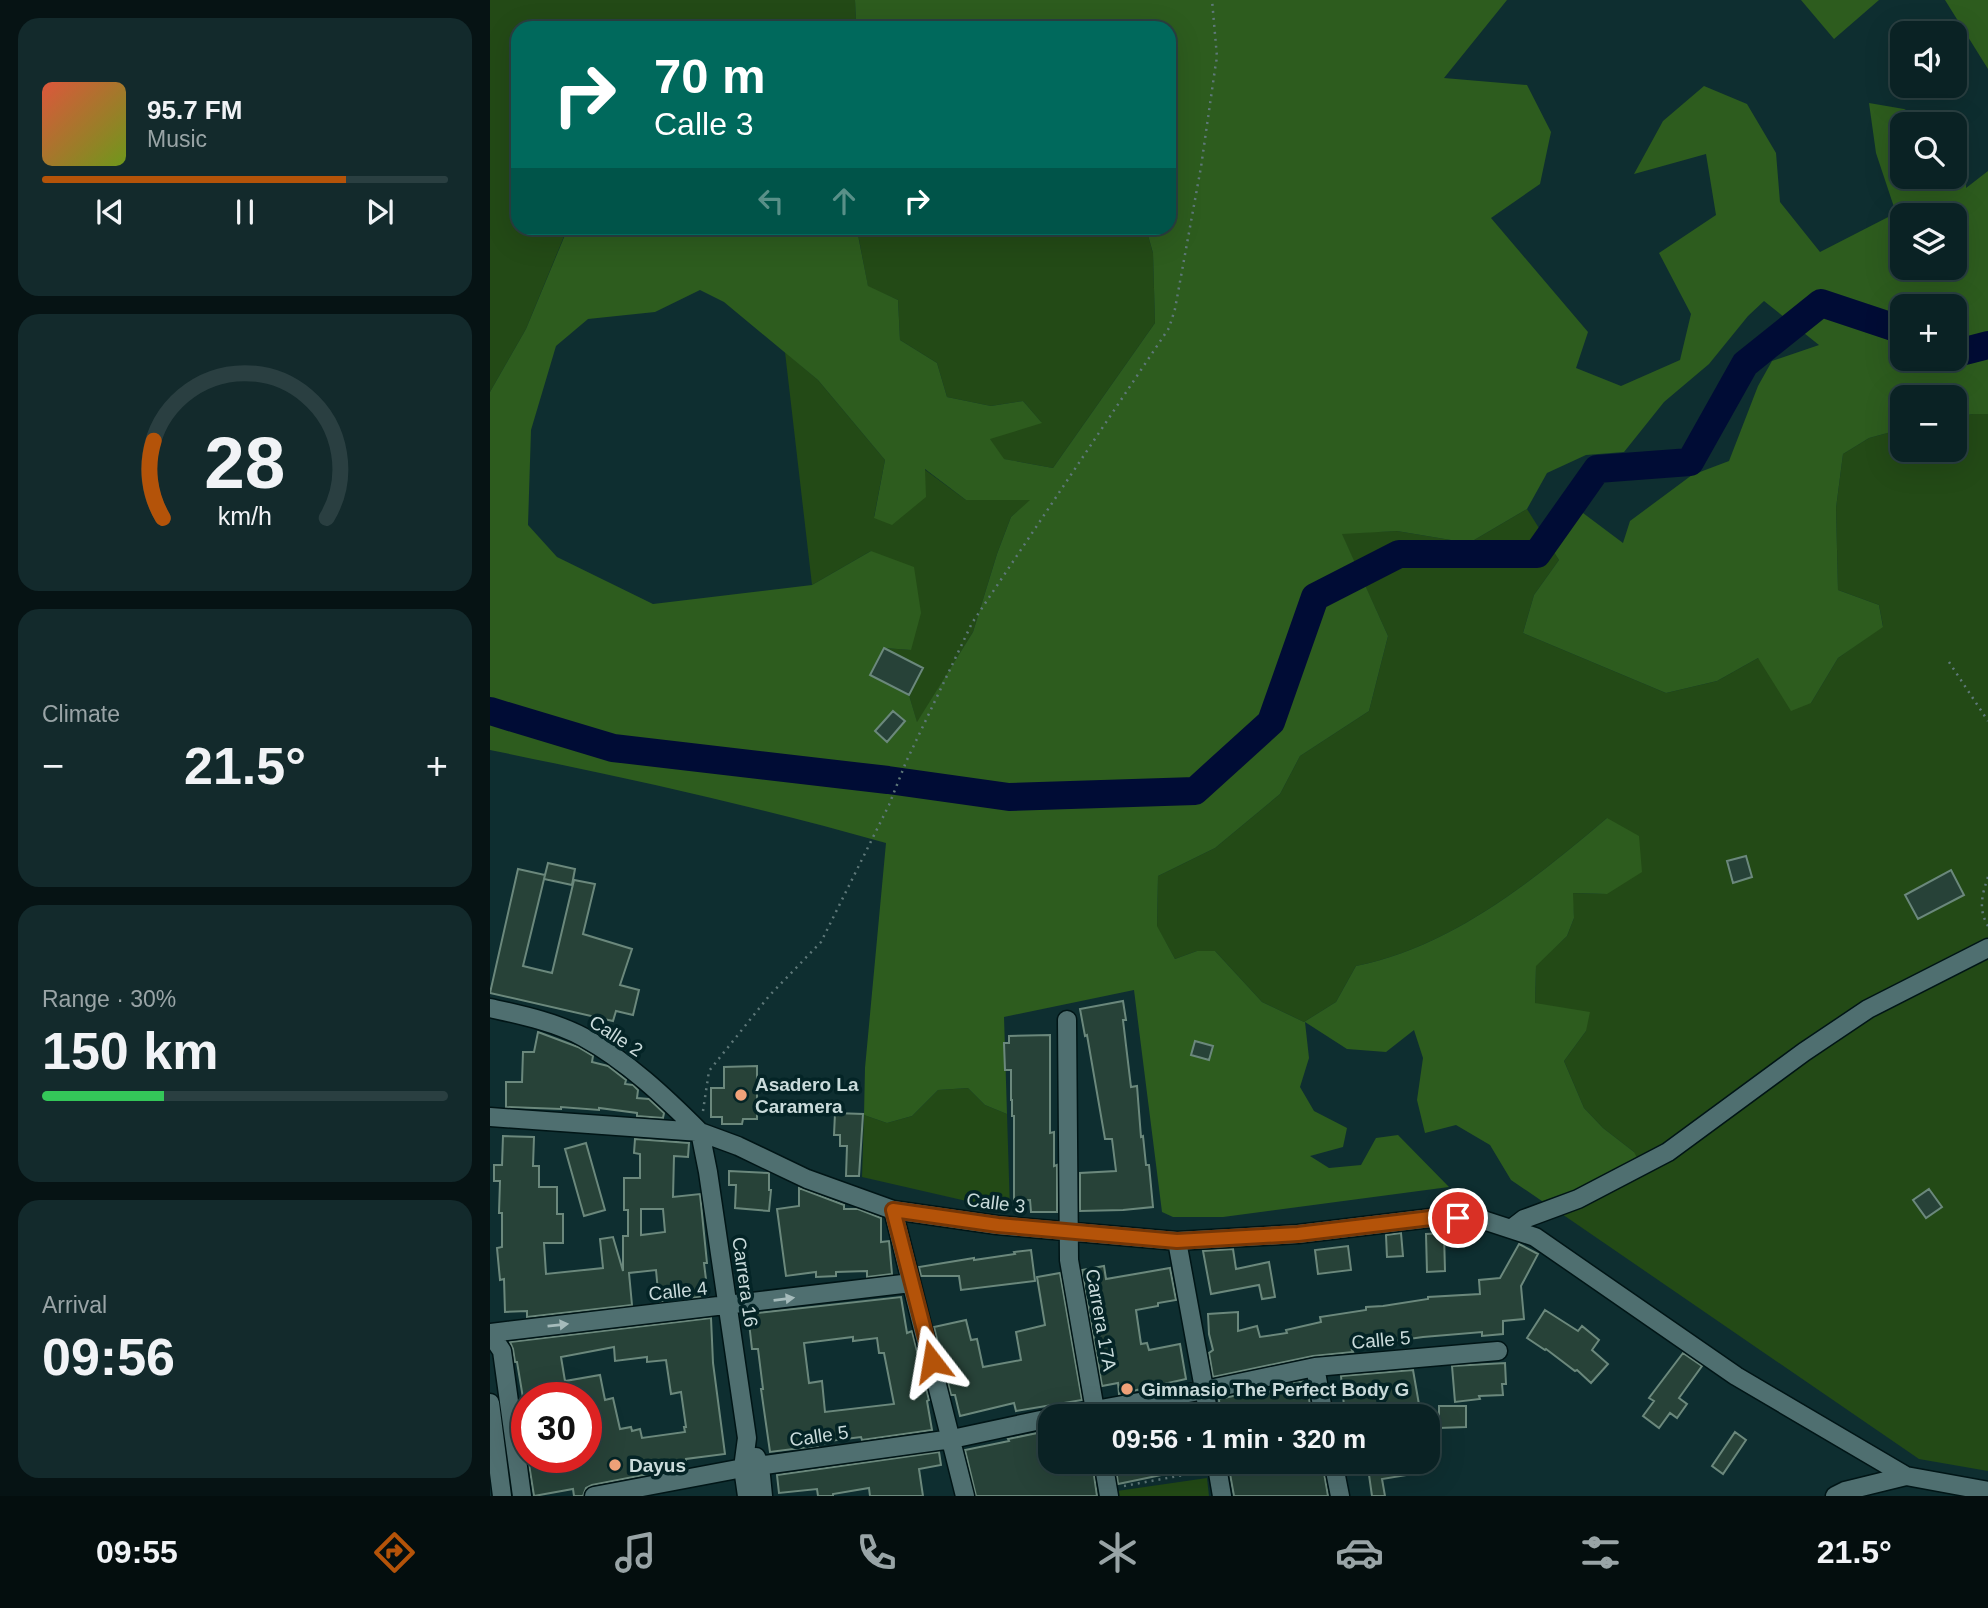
<!DOCTYPE html>
<meta charset="utf-8">
<style>
body{margin:0;font-family:Helvetica,sans-serif;background:#132a2c;color:#f1f3f6;height:100vh;display:flex;flex-direction:column;font-size:26px;white-space:nowrap}
*{box-sizing:border-box;margin:0}
p{font-size:23px;color:#99a4a6}
.icon{flex:none;width:38px;height:38px;fill:none;stroke:currentColor;stroke-width:2;stroke-linecap:round;stroke-linejoin:round}
.map{position:relative;flex:1;overflow:hidden}
.sheet{display:flex;flex-direction:column;gap:18px;padding:18px;background:#061314;width:490px}
.sheet>*{flex:none}
.top-card{position:absolute;left:21px;top:21px;width:665px;height:214px;border-radius:21px;box-shadow:0 7px 28px #0002,0 0 0 2px #2a3f41;background:#00695c;color:#fff;overflow:hidden}
.fabs{position:absolute;left:1400px;top:21px;display:grid;gap:14px}
.fabs a{display:grid;place-items:center;width:77px;height:77px;border-radius:14px;background:#0a2224;box-shadow:0 7px 28px #0002,0 0 0 2px #2a3f41;font-size:35px}
.speed{position:absolute;left:21px;top:1382px;display:flex;gap:14px;font-size:35px;font-weight:700;text-align:center}
.speed>*{display:grid;place-content:center;width:91px;height:91px;border-radius:50%;background:#0a2224;box-shadow:0 7px 28px #0002,0 0 0 2px #2a3f41;line-height:1}
.speed .limit{border:10px solid #d22;background:#fff;color:#111}
.pin{position:absolute;display:grid;place-items:center;width:60px;height:60px;color:#fff;margin:-30px;border:4px solid #fff;border-radius:50%;box-shadow:0 2px 7px #0007}
.me{position:absolute;width:77px;margin:-38px;rotate:346deg;stroke-linejoin:round;filter:drop-shadow(0 0 5px #0008)}
.turn{display:flex;align-items:center;gap:24px;height:147px;padding:0 28px;font-size:32px}
.turn .icon{width:91px;height:91px;stroke-width:2.5}
.turn b{display:block;font-size:49px;line-height:60px}
.lanes{display:flex;align-items:center;height:66px;padding:0 28px;background:#0003;justify-content:center;gap:35px;direction:ltr}
.lanes .off{opacity:.35}
.big{font-size:52px;font-weight:700;line-height:1.1}
.sheet .widget{flex:1;display:flex;flex-direction:column;justify-content:center;gap:10px;min-width:0;padding:0 24px;border-radius:21px;background:#132a2c}
.sheet .dial{align-items:center;gap:0}
.dial svg{height:182px;overflow:visible;fill:none;stroke:#2a3f41;stroke-width:7;stroke-linecap:round;text-anchor:middle}
.dial text{fill:#f1f3f6;stroke:none}
.song{display:flex;align-items:center;gap:21px}
.cover{width:84px;height:84px;border-radius:10px;background:linear-gradient(135deg,hsl(10 70% 55%),hsl(80 70% 35%))}
.played{height:7px;border-radius:4px;background:linear-gradient(90deg,#b45309 75%,#2a3f41 75%)}
.keys{display:flex;justify-content:space-around;direction:ltr}
.heat{display:flex;justify-content:space-between;align-items:center;font-size:38px;direction:ltr}
.charge{height:10px;border-radius:5px;background:linear-gradient(90deg,#34c759 30%,#2a3f41 0)}
.trip{position:absolute;left:548px;top:1404px;width:402px;height:70px;border-radius:21px;background:#0a2224;box-shadow:0 7px 28px #0002,0 0 0 2px #2a3f41;font-weight:700;line-height:70px;text-align:center}
.tab-bar{display:flex;height:112px;justify-content:space-around;align-items:center;background:#040e0e;color:#99a4a6}
.tab-bar .icon{width:49px;height:49px}
.tab-bar .selected{color:#b45309}
.tab-bar b{font-size:32px;color:#f1f3f6}
main{display:flex;flex:1;min-height:0}
.map>svg:first-child{display:block}
.green{fill:#234a16}
.forest{fill:#2d5c1e;fill-rule:evenodd}
.lines{fill:none;stroke-linecap:round;stroke-linejoin:round}
.river{stroke:#000c35;stroke-width:28}
.building{fill:#274238;stroke:#6b887c;stroke-width:2;fill-rule:evenodd}
.minor-casing{stroke:#001516;stroke-width:21}
.path{stroke:#5e7879;stroke-width:2.5;stroke-dasharray:2 5;stroke-linecap:butt}
.minor{stroke:#4f6f70;stroke-width:18}
.oneway{fill:#a5bbbb}
.route-casing{stroke:#753606;stroke-width:18}
.route{stroke:#b45309;stroke-width:12}
.poi-dot{fill:#f0a279;stroke:#042426;stroke-width:2.5}
.labels{text-anchor:middle;dominant-baseline:central;stroke-width:7;stroke-linejoin:round;paint-order:stroke}
.street-label{font-size:19px;fill:#cadbdb;stroke:#042426}
.poi-label{font-size:19px;font-weight:bold;fill:#cadbdb;stroke:#042426;text-anchor:start}
</style>
<main>
<section class="sheet">
<div class="widget">
<div class="song"><i class="cover"></i><div><b>95.7 FM</b><p>Music</p></div></div>
<div class="played"></div>
<div class="keys"><svg class="icon" aria-label="previous" viewBox="0 0 24 24"><path d="M18 5L8 12l10 7zM5 5v14"/></svg><svg class="icon" aria-label="pause" viewBox="0 0 24 24"><path d="M8 5v14M16 5v14"/></svg><svg class="icon" aria-label="next" viewBox="0 0 24 24"><path d="M6 5l10 7-10 7zM19 5v14"/></svg></div>
</div>
<div class="widget dial"><svg viewBox="0 0 100 80">
<path d="M14 69A42 42 0 1 1 86 69"/>
<path d="M14 69A42 42 0 0 1 10 35" stroke="#b45309"/>
<text x="50" y="56" font-size="32" font-weight="700">28</text>
<text x="50" y="72" font-size="11">km/h</text>
</svg></div>
<div class="widget"><p>Climate</p>
<div class="heat"><a>−</a><b class="big">21.5°</b><a>+</a></div>
</div>
<div class="widget"><p>Range · 30%</p><b class="big">150 km</b><div class="charge"></div></div>
<div class="widget"><p>Arrival</p><b class="big">09:56</b></div>
</section>
<div class="map">
<svg width="1498" height="1496" viewBox="0 0 1498 1496">
<rect width="100%" height="100%" fill="#0e2e30"/>
<path class="green" d="M0 0H365L366 22 363 28H28V228H72L75 234 36 329 0 392Z
M371 228H656L663 253 665 323 563 468 513 459 499 438 551 422 533 401 501 406 457 397 447 363 410 340 408 300 378 287 367 229Z
M295 352 328 380 395 460 384 517 434 469 476 500H541L521 517 507 554 483 632 427 723 419 695 433 668 394 648 421 650 381 551 322 585Z
M1483 414H1498V1471L1429 1459 1069 1212 1144 1152 1113 1128 1094 1108 1074 1061 1096 1031 1045 1003 1046 965 1077 936 1084 918 1082 893 1117 894V818C1044 880 962 947 866 966L846 1002 814 1022 772 1002 725 951H707L685 959 667 927 668 876 725 848 790 794 810 756 879 711 898 636 851 533 907 531 979 543 1037 509 1069 560 1044 595 1033 633 1176 693 1227 681 1268 658 1321 703 1348 658 1393 626 1389 605 1348 590 1346 508 1353 454 1379 438 1412 429V450H1465V417Z
M478 1088 495 1105 517 1114 520 1211 372 1177 374 1115 397 1123 422 1116 448 1090Z
M711 1396 714 1416H686L685 1411 673 1410 657 1414 658 1416H609Z
M717 1478 719 1496H621L620 1492Z"/>
<path class="forest" d="M365 0H1017L954 78 1037 85 1061 132 1050 184 1001 218 1098 332 1086 368 1131 386 1190 360 1201 314 1169 253 1226 215 1216 154 1144 174 1173 121 1214 86 1257 104 1286 153 1290 202 1330 252 1406 213 1386 153 1379 103 1414 109 1444 124H1412V177H1465V135L1477 141 1476 188 1498 171V414H1483L1465 417V397H1412V429L1379 438 1353 454 1346 508 1348 590 1389 605 1393 627 1348 658 1321 703 1301 711 1268 658 1227 681 1176 693 1033 633 1044 595 1069 560 1051 532 1093 513 1133 543 1140 521 1202 475 1239 461 1268 386 1282 361 1329 345 1274 301 1258 316 1219 364 1174 402 1134 452 1096 455 1057 473 1037 509 979 543 907 531 852 534 898 636 879 711 810 756 790 794 725 848 668 876 667 926 685 959 707 951H725L772 1002 814 1022 846 1002 866 966C962 947 1044 880 1117 818L1149 836 1152 872 1117 894 1083 893 1084 918 1077 936 1046 966 1045 1003 1100 1012 1096 1031 1074 1061 1094 1108 1113 1128 1144 1152 1154 1171 1068 1212 1021 1180 1000 1145 966 1125 935 1133 927 1100 933 1058 924 1030 896 1052 857 1049 815 1022 819 1058 810 1087 824 1111 857 1128 853 1147 820 1156 839 1168 871 1165 886 1138 908 1135 959 1187 733 1217H683L672 1212 644 990 514 1017 517 1114 495 1105 478 1088 448 1090 422 1116 397 1123 374 1115 375 1068 396 843C265 806 133 777 0 750V392L36 329 75 235 72 228H371L367 230 378 286 408 300 410 340 447 363 457 397 501 406 533 401 552 423 500 439 514 459 563 468 665 323 663 253 656 228H679V28H363L366 22ZM1412 215H1465V268H1412ZM210 290 234 302 328 380 395 460 384 518 402 525 436 497 435 469 476 500H540L521 517 507 554 483 632 427 722 419 695 380 675 394 648 421 650 431 613 424 567 381 551 322 585 163 604 67 557 38 525 41 430 66 346 98 319 165 312ZM1412 306H1465V359H1412Z
M1311 0H1389L1344 39Z
M1455 0H1498V69Z"/>
<g class="lines">
<path class="river" d="M1465 348 1475 351 1498 345
M0 711 123 748 398 780 519 797 705 791 781 722 825 597 909 554H1047L1107 469 1200 462 1255 364 1331 303 1412 330"/>
</g>
<path class="building" d="M394 648 433 668 419 695 380 675Z
M403 711 415 721 397 742 385 731Z
M1256 856 1262 877 1243 883 1237 861Z
M58 863 85 869 82 885 54 879Z
M28 869 55 875 33 966 62 973 84 880 105 884 93 934 142 949 130 985 149 990 143 1015 126 1011 123 1021 0 993Z
M1461 870 1474 895 1428 919 1415 895Z
M633 1001 636 1020H633L641 1087 647 1086 651 1137 653 1136 656 1165H659L663 1207 633 1210 590 1211V1173L626 1171 622 1139H615L597 1035 595 1036 590 1009Z
M48 1032 88 1047 103 1056 102 1062 118 1066 136 1080 135 1084 143 1085 148 1090 147 1098 159 1099 174 1113 173 1118 147 1116V1113L109 1108V1110L71 1107V1109L16 1107V1082H32L33 1052H44Z
M560 1035V1133L564 1132V1166L567 1165V1212H541L540 1200 524 1201V1116H522V1100H521V1070H515L514 1043H519V1036Z
M705 1041 723 1046 719 1060 701 1055Z
M267 1066V1119H253L252 1124H232V1117H221V1088H234V1067Z
M345 1113 373 1114 369 1176H356L357 1146H350V1135H344Z
M13 1136 44 1137 43 1166H49V1187H67V1214H73V1243H54L56 1274 113 1268 110 1239 123 1237 133 1271V1236H138V1210H134V1178H150V1154L144 1153 145 1139 199 1143 198 1157 184 1156 183 1197 210 1194 217 1263H214L218 1296 169 1302 166 1270 139 1273 142 1305 37 1317V1311L15 1312 14 1279 10 1280 7 1248 12 1247V1213H9L10 1181H4V1165H12ZM151 1209H173L175 1232 151 1235Z
M96 1143 115 1210 94 1216 75 1149Z
M239 1171 279 1173V1190H281L279 1211 245 1208 246 1185H239Z
M309 1188 354 1205V1209H368L391 1218V1242L399 1241 402 1274 377 1277V1271L346 1272V1276L326 1277V1272L296 1276 287 1209 309 1206Z
M1439 1189 1452 1207 1436 1218 1423 1200Z
M911 1233 913 1256 897 1257 896 1235Z
M954 1233 955 1271 937 1272 936 1234Z
M1029 1244 1048 1254 1031 1286 1034 1319 1013 1321V1334L992 1336V1332L933 1337 897 1342V1346L862 1350 863 1352 823 1356 723 1377 719 1353 723 1350 719 1334 718 1314 748 1312V1331L767 1326 770 1337 797 1333 796 1330 831 1322 830 1317 876 1310V1307L893 1306 938 1299V1297L990 1294 989 1280 1010 1278Z
M858 1246 861 1270 828 1274 825 1250Z
M743 1249 746 1269 779 1262 785 1297 772 1299 769 1285 721 1294 713 1251Z
M541 1250 545 1281 471 1290 469 1276H431L429 1267 484 1258V1260L525 1254 524 1252Z
M614 1266 616 1279 680 1268 686 1300 668 1303V1306L646 1310 651 1344 657 1343 659 1350 690 1344 696 1379 629 1394 628 1383 612 1386 592 1270Z
M570 1273 592 1400 526 1411 524 1403 470 1416 465 1395H461L444 1327 476 1320 481 1340 487 1339 493 1367 531 1360 526 1332 555 1325 547 1277Z
M411 1297 417 1333 422 1331 439 1400 437 1401 442 1430 372 1440 371 1437 339 1441V1443L326 1445 327 1446 280 1452 271 1389H273L268 1349H262L258 1314ZM363 1337V1341L387 1338 389 1353H394L404 1404 335 1412 332 1381 319 1383 314 1343Z
M1055 1310 1088 1331 1092 1326 1109 1340 1102 1350 1118 1364 1101 1383 1087 1370 1085 1371 1056 1349 1055 1350 1037 1338Z
M221 1318 223 1363 235 1454 196 1459V1463L190 1464V1468L102 1485 96 1488 93 1496H84L83 1489 44 1496 38 1458H96V1398H65V1396L33 1398 27 1362H25L23 1349 20 1342ZM124 1347 125 1361 157 1357V1362L176 1360 181 1394 191 1392 196 1427H194L195 1432 152 1438 150 1429 142 1431 141 1427 130 1429 123 1398 115 1400 110 1375 75 1381 71 1357Z
M1193 1353 1212 1366 1189 1398 1197 1404 1187 1418 1180 1413 1169 1428 1153 1416 1164 1401 1159 1398Z
M1015 1363 1016 1384H1012L1013 1395 989 1396 990 1399 965 1402 962 1366Z
M923 1370 931 1416H855L851 1376Z
M816 1381 822 1416H730L729 1399 767 1391 768 1394 805 1386 804 1383Z
M949 1406H976V1427L949 1428Z
M557 1431 560 1432V1461H602L607 1496H486L475 1450 519 1441 518 1439Z
M1245 1432 1256 1440 1233 1474 1222 1466Z
M449 1452 451 1465 429 1469 433 1496H380L379 1488 343 1494V1496H328L327 1489 289 1493 287 1475Z
M625 1461H710V1467L628 1484Z
M741 1461H786L787 1464 801 1461H832L838 1496H744L740 1474H743Z
M877 1461H921L923 1474 892 1479 895 1496H882Z"/>
<g class="lines">
<g class="minor-casing">
<path id="minor" d="M0 1008C31 1015 65 1022 93 1037 137 1061 175 1097 210 1132
M577 1020 579 1260 606 1416
M0 1117 210 1132 248 1146 317 1179 403 1210 507 1225 687 1241 808 1234 949 1217 987 1218 1045 1237 1246 1376 1416 1476 1498 1491
M210 1132 218 1172 257 1438 253 1468 257 1496
M403 1210 475 1496
M1021 1229 1034 1219 1088 1199 1178 1152 1314 1052 1378 1009 1498 948
M687 1241 719 1416
M0 1333 421 1283
M0 1333 12 1351 32 1496
M825 1367 834 1416
M0 1403 12 1496
M572 1416 715 1390 825 1367 1008 1351
M266 1457 270 1466 273 1496
M613 1461 619 1496
M726 1461 732 1496
M843 1461 850 1496
M104 1496 253 1468 462 1439 560 1418
M1345 1496 1355 1491 1416 1476"/>
</g>
<path class="path" d="M1459 662 1498 721
M1498 877C1492 895 1488 909 1498 926
M213 1111 219 1071 279 996 331 942 399 805 416 762 482 623 679 328 685 309 711 167 725 69 727 57 722 0
M634 1486 710 1472"/>
<use href="#minor" class="minor"/>
</g>
<defs><path id="oneway-solid" d="M-6-.8H1V-3.2L6.5 0L1 3.2V.8H-6Z" transform="scale(1.75)"/></defs>
<g class="oneway">
<use href="#oneway-solid" transform="translate(294 1299) rotate(-7)"/>
<use href="#oneway-solid" transform="translate(68 1325) rotate(-6)"/>
</g>
<g class="lines">
<g class="route-casing">
<path id="route" d="M442 1361 403 1210 508 1225 687 1241 808 1234 949 1217 968 1218"/>
</g>
<use href="#route" class="route"/>
</g>
<g class="poi-dot">
<circle cx="251" cy="1095" r="7"/>
<circle cx="637" cy="1389" r="7"/>
<circle cx="125" cy="1465" r="7"/>
</g>
<g class="labels">
<g class="street-label">
<text transform="translate(126 1036) rotate(33)">Calle 2</text>
<text transform="translate(506 1203) rotate(7)">Calle 3</text>
<text transform="translate(255 1282) rotate(82)">Carrera 16</text>
<text transform="translate(188 1291) rotate(-6)">Calle 4</text>
<text transform="translate(611 1320) rotate(80)">Carrera 17A</text>
<text transform="translate(891 1340) rotate(-5)">Calle 5</text>
<text transform="translate(329 1436) rotate(-8)">Calle 5</text>
</g>
<g class="poi-label">
<text x="265" y="1084">Asadero La<tspan x="265" dy="22">Caramera</tspan></text>
<text x="651" y="1389">Gimnasio The Perfect Body G</text>
<text x="139" y="1465">Dayus</text>
</g>
</g>
</svg>
<div class="fabs">
<a><svg class="icon" aria-label="sound" viewBox="0 0 24 24"><path d="M4 9h4l5-4v14l-5-4H4zM17 9q2 3 0 6"/></svg></a>
<a><svg class="icon" aria-label="search" viewBox="0 0 24 24"><circle cx="10" cy="10" r="6"/><path d="M15 15l6 6"/></svg></a>
<a><svg class="icon" aria-label="layers" viewBox="0 0 24 24"><path d="M12 4l9 5-9 5-9-5zM3 14l9 5 9-5"/></svg></a>
<a>+</a>
<a>−</a>
</div>
<div class="speed"><div class="limit">30</div></div>
<div class="pin" style="left:968px;top:1218px;background:#d93025"><svg class="icon" aria-label="arrive" viewBox="0 0 24 24"><path d="M6 21V4h12l-3 4 3 4H6"/></svg></div>
<svg class="me" style="left:442px;top:1361px" viewBox="-20 -20 40 40"><path d="M0-17L14 15 0 8-14 15z" fill="#b45309" stroke="#fff" stroke-width="4"/></svg>
<div class="trip">09:56 · 1 min · 320 m</div>
<div class="top-card">
<div class="turn"><svg class="icon" aria-label="right" viewBox="0 0 24 24"><path d="M7 20v-9h11M14 6l5 5-5 5"/></svg><div><b>70 m</b>Calle 3</div></div>
<div class="lanes"><svg class="icon off" aria-label="left" viewBox="0 0 24 24"><path d="M17 20v-9H6M10 6l-5 5 5 5"/></svg><svg class="icon off" aria-label="ahead" viewBox="0 0 24 24"><path d="M12 20V5M6 11l6-6 6 6"/></svg><svg class="icon" aria-label="right" viewBox="0 0 24 24"><path d="M7 20v-9h11M14 6l5 5-5 5"/></svg></div>
</div>
</div>
</main>
<nav class="tab-bar">
<b>09:55</b>
<svg class="icon selected" aria-label="directions" viewBox="0 0 24 24"><path d="M12 3l9 9-9 9-9-9zM9 14v-3h6M13 9l2 2-2 2"/></svg>
<svg class="icon" aria-label="music" viewBox="0 0 24 24"><path d="M9 18V5l10-2v13"/><circle cx="6" cy="18" r="3"/><circle cx="16" cy="16" r="3"/></svg>
<svg class="icon" aria-label="phone" viewBox="0 0 24 24"><path d="M5 4h4l2 5-3 2q2 4 5 5l2-3 5 2v4C11 20 4 13 5 4z"/></svg>
<svg class="icon" aria-label="climate" viewBox="0 0 24 24"><path d="M12 3v18M4 7l16 10M4 17L20 7"/></svg>
<svg class="icon" aria-label="car" viewBox="0 0 24 24"><path d="M5 17H2v-5l4-1 3-4h7l3 4 3 1v5h-3M9 17h6M6 11h13"/><circle cx="7" cy="17" r="2"/><circle cx="17" cy="17" r="2"/></svg>
<svg class="icon" aria-label="filters" viewBox="0 0 24 24"><path d="M4 7h16M4 17h16"/><circle cx="9" cy="7" r="2"/><circle cx="15" cy="17" r="2"/></svg>
<b>21.5°</b>
</nav>
